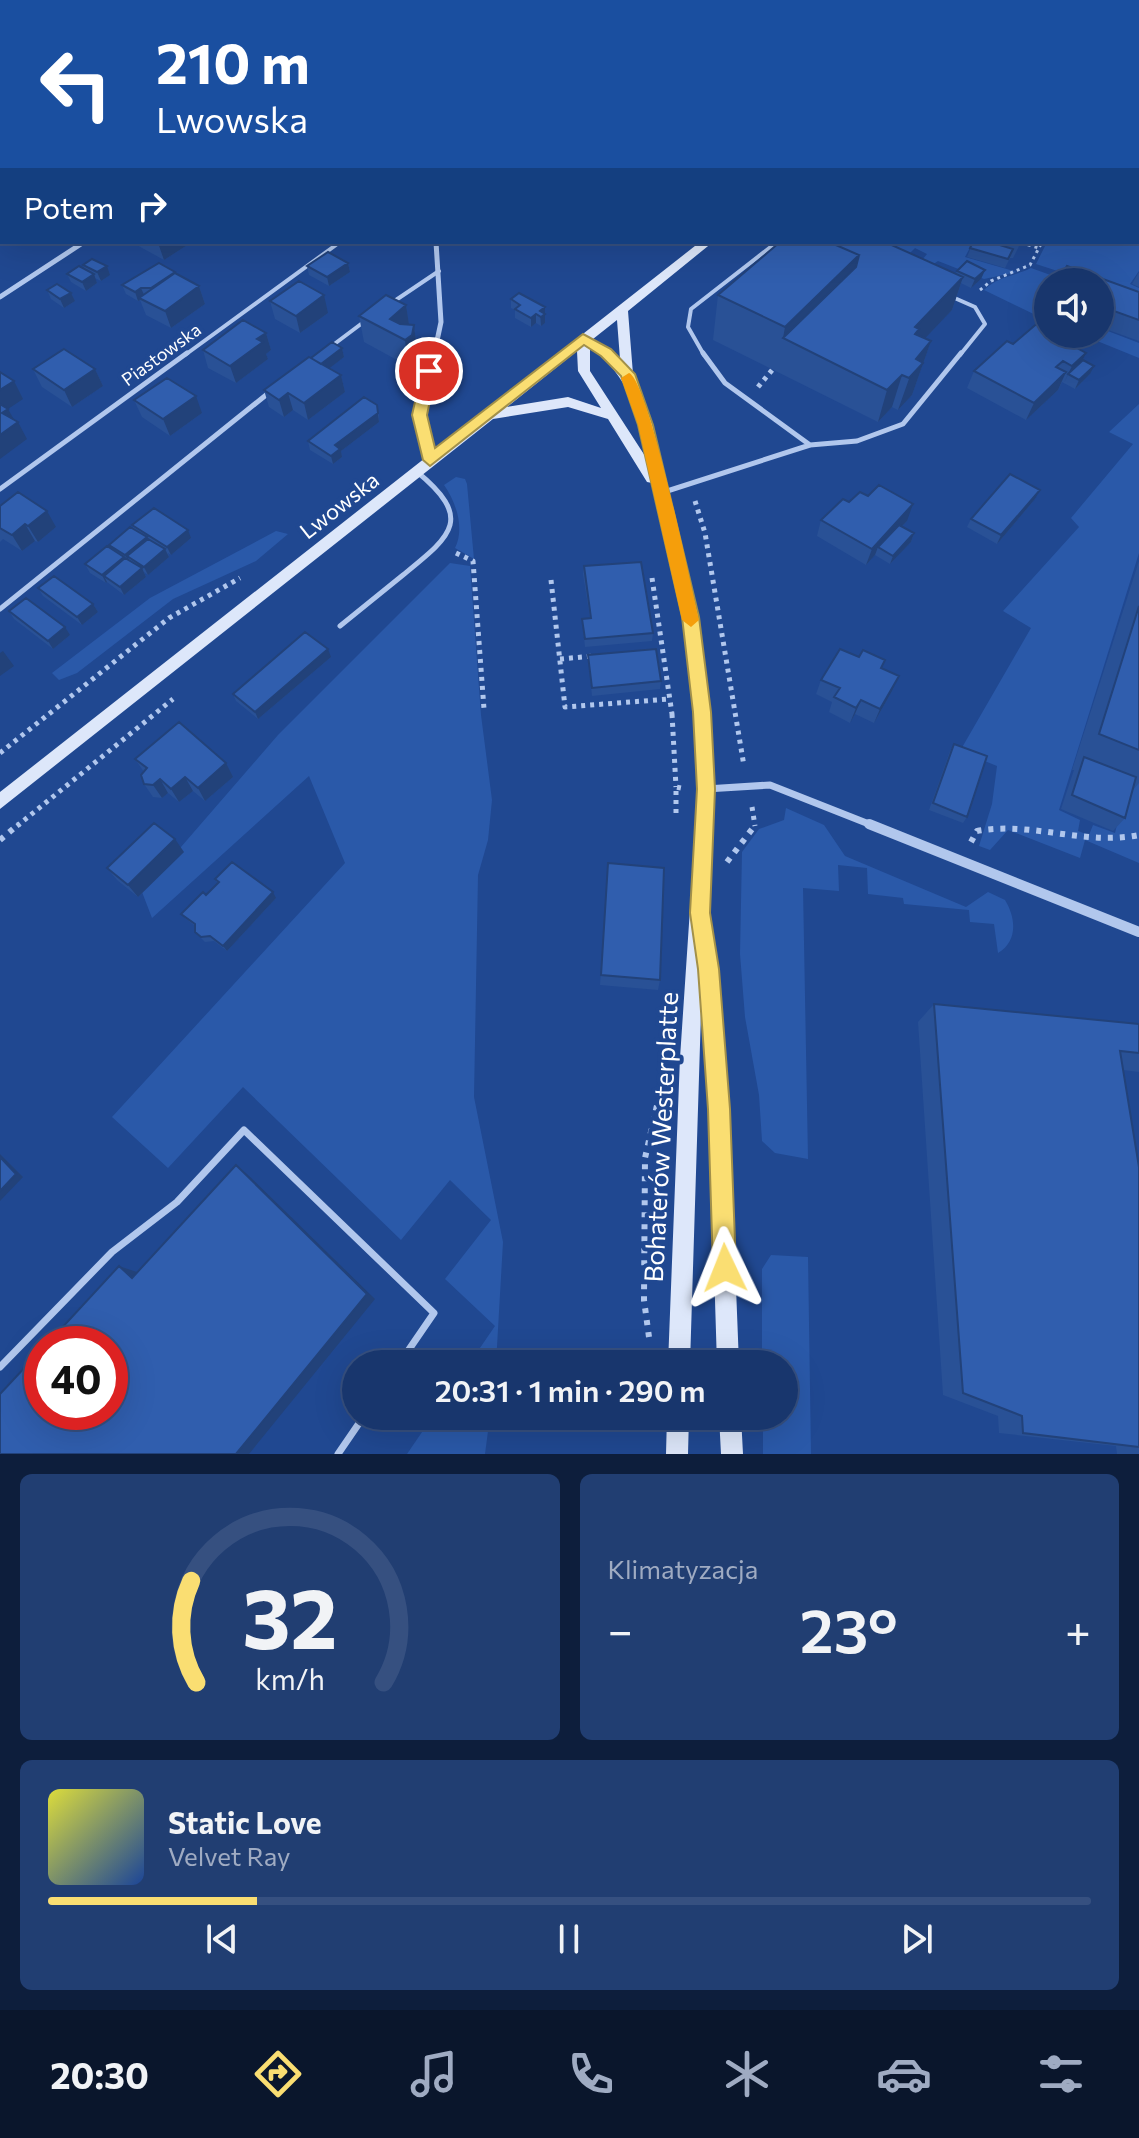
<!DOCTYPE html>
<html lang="pl">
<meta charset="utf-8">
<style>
body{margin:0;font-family:Commissioner,sans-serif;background:#213e72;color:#f1f3f6;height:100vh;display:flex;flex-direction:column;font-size:30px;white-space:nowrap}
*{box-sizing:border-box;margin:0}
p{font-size:26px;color:#9fabc2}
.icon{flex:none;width:44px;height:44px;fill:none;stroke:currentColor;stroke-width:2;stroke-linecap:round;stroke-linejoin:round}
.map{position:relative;height:1454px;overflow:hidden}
.details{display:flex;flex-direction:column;gap:20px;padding:20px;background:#0d1e3c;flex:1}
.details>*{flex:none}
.hud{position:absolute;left:0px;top:0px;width:1140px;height:244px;box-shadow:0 8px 32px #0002,0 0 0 2px #365080;background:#1a4fa0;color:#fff;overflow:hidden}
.tools{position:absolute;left:1034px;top:268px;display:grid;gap:16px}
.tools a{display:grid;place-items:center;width:80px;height:80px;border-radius:50%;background:#18366d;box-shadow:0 8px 32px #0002,0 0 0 2px #365080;font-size:40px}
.speed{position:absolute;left:24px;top:1326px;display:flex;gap:16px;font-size:40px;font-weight:700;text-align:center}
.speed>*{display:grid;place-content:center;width:104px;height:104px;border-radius:50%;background:#18366d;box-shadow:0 8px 32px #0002,0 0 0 2px #365080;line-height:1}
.speed .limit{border:12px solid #d22;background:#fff;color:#111}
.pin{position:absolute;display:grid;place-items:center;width:68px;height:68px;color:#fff;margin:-34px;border:4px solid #fff;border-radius:50%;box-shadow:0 2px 8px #0007}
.me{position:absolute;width:88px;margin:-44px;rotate:358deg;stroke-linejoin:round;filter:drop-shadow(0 0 6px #0008)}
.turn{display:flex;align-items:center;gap:28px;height:168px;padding:0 24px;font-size:36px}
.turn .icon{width:104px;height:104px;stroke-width:2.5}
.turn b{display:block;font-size:56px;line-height:68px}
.then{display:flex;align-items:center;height:76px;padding:0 24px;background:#0003;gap:16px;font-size:30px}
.big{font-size:60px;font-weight:600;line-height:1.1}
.details .widget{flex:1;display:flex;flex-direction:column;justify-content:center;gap:12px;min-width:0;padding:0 28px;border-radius:12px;background:#213e72}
.details .dial{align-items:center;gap:0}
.dial svg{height:208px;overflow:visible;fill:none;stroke:#365080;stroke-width:7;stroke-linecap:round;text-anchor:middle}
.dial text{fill:#f1f3f6;stroke:none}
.song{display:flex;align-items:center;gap:24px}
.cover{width:96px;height:96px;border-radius:12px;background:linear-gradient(135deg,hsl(60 70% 55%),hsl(220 70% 35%))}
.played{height:8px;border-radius:4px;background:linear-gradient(90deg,#fade72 20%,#365080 20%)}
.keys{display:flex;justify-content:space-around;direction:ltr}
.heat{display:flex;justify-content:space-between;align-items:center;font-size:44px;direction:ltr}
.details .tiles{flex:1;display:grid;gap:20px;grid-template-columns:1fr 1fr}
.widget:last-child{grid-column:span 2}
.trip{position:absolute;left:342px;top:1350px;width:456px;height:80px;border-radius:40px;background:#18366d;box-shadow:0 8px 32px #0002,0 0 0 2px #365080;font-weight:600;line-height:80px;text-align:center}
.tab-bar{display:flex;height:128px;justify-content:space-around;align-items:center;background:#0a162c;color:#9fabc2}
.tab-bar .icon{width:56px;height:56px}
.tab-bar .on{color:#fade72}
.tab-bar b{font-size:36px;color:#f1f3f6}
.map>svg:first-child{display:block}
.green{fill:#2a59a9}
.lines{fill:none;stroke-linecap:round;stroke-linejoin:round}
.path-far2{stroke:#b1c7ed;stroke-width:3;stroke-dasharray:3 4;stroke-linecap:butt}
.path-far1{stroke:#b1c7ed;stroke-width:5;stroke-dasharray:4 5;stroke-linecap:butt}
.path{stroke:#b1c7ed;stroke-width:6;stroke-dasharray:5 7;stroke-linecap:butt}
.lane-far2{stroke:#b1c7ed;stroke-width:4}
.lane-far1{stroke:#b1c7ed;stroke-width:5}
.lane{stroke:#b1c7ed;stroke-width:7}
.street-far2{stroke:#b1c7ed;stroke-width:5}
.street-far1{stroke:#b1c7ed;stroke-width:7}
.street{stroke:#b1c7ed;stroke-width:10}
.secondary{fill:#dde7fa;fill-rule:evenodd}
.wall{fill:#295196}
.shaded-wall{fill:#22427a}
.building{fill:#305eae;stroke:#22427a;stroke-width:2}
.route{fill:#fade72;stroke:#a2904a;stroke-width:2}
.slow{fill:#f59e0b}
.labels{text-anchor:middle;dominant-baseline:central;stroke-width:8;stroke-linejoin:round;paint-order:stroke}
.far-street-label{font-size:18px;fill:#fff;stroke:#204891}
.street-label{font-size:22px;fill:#fff;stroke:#204891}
.near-street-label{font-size:26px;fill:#fff;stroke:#204891}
</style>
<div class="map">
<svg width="1139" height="1454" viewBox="0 0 1139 1454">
<rect width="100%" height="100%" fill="#204891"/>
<path class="green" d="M1139 232V271L1130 284 1139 288V300C1105 284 1071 276 1036 264L1047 242H1138Z
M865 242H973L965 257 1017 272 984 279 938 261 932 265 922 260 927 254 915 248 903 260Z
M1031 268 1070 282H1048V299L1043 307 1048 309V321L984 290C997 277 1015 276 1031 268Z
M1100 328 1139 343V358L1080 334H1100Z
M1139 404V553L1059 810 1080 820 1078 831 1089 835 1093 825 1115 833 1125 793 1139 770V863L1085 840 1080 858 1008 830 990 850 979 846 992 804 997 766 960 751 1031 628 1003 611 1079 527 1071 518 1133 444 1109 432Z
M456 477 465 479 467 484 474 559 455 548C465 528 456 502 444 485Z
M276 531 288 534 256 561 173 599 77 673 59 680 52 673 150 598Z
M450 563 470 566 481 715 492 800 488 840 478 875 474 1097 503 1242 496 1364H469L495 1326 445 1279 491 1220 450 1180 401 1240 243 1087 168 1168 112 1117 345 863 309 776 152 918 142 892 278 735Z
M786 808 824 825 845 856 966 907 988 892 1005 900C1016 918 1018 941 998 953L994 924 970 922 969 910 904 904 903 898 868 894 867 868 838 865 839 891 803 888 808 1159 775 1153 762 1141 759 1095 745 1017 740 954 742 852 759 829 784 820Z
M771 1255 808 1257 811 1454H763V1416H784V1364H762V1269Z
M433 1416H490L485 1454H407Z"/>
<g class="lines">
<path class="path-far2" d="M415 0 418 2
M457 2H461
M1021 243 1039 248
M980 290 991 281 1030 265 1042 242"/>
<path class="path-far1" d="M758 387 773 369
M695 501 705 533 744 766
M456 553 473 561 484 709
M652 578 672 714 677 713
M551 580 565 707 670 699
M560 659 594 656
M672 714 676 787
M0 753 169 618 240 578
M752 807 755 826
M676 813V787L681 788
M17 826 173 699"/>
<path class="path" d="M0 840 19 824
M971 842 977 831C1032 821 1084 846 1139 835
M727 862 756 824
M649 1337 644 1300 645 1158 658 1101"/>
<path class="lane-far2" d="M950 296 975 307 985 324 960 355
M390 304 439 271
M329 348 365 321
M185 355 340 242
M704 355 688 327 691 309 777 242"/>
<path class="lane-far1" d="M703 353 725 383 810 445
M0 489 187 353
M661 493 810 445 857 441 903 424 961 353
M0 609 271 391
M340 626C361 609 382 592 403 575 451 536 475 519 416 471"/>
<path class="lane" d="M0 1367 112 1252 177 1202 244 1130 434 1313 399 1364
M338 1454 364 1416"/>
<path class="street-far2" d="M0 297 84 242
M434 355 441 322 436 242"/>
<path class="street-far1" d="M430 460 420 415 434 353
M706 789 770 785 874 826"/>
<path class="street" d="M869 824 1139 932"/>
<path class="secondary" d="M700 242H713L628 311 633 374 653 425 698 617 710 712 714 789 706 934 710 936 713 942 729 1109 739 1364H717L709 1109 701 1013 690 1364H668L680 1058 698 789 694 712 682 617 652 483 647 482 608 419 568 407 493 419 0 809V792ZM617 320 620 359 593 339ZM590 348C630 375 637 414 647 459L590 371ZM577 351 578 371 601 408 568 397 507 407Z
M667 1416H689L688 1454H666Z
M719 1416H741L743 1454H721Z"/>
</g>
<path class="wall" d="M3 0H144V2H4Z
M569 0H718L715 2H566Z
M135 242H192L164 260 135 244Z
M973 242H1021L1013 258H1010L1005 268 967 257Z
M348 263 350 272 329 286 309 275 307 266Z
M83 265 110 275 101 281 95 278 97 283 86 291 71 282 67 274 85 270Z
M985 270 981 279 971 288 961 283 952 310 924 339 931 341 912 395 898 410 892 407 878 422 713 340 718 295 956 274 957 271Z
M175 272 176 274 199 286 205 304 171 328 146 315 140 300 138 301 126 294 122 285Z
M1139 272V287L1132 284Z
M1100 282 1139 292V341L1100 327Z
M47 290 71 293 75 301 64 308 51 299Z
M511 299 545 307V323L541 326 536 323 531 327 515 318V310L511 308Z
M270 301 328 313 300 333 275 319Z
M406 305 409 325H414L417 350 415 360 408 366 364 342 359 316Z
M266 333 271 350 266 354 268 359 236 383 208 368 203 350Z
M1013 344 1079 349 1086 353 1082 361 1090 374 1075 389 1062 382 1058 390 1026 420 967 388 974 371Z
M342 348 344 357 329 368 341 375 345 392 308 420 293 410 284 417 269 407 264 390 311 358Z
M33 369H95L103 386 72 407 42 387Z
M134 400 202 413 170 436 142 417Z
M379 414V422L341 451 342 457 333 464 310 450 308 441Z
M1040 490 1035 499 997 544 967 527 971 519Z
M849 502 907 521 902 527 914 533 911 542 890 564 875 555 866 565 817 536 821 520Z
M0 506 56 527 38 542 35 541 22 551 3 539 0 542Z
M132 525 191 538 171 555 168 553 169 557 148 575 144 572 146 577 124 595 107 582 106 583 90 573 85 564 112 549 109 545 134 530Z
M1139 561V783L1133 790 1125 818 1113 831 1061 809 1074 770H1072Z
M584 566 653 633 652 641 585 647 582 619 590 618 583 574Z
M38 588 93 604 98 612 82 625 43 596Z
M9 611 70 635 53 649 14 619Z
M588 655 661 681 660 689 592 696Z
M331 657 258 719 236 701 233 694Z
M882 668 899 676 892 691 874 723 855 714 850 723 829 712 832 702 816 694 821 680Z
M954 744 967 817 963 823 929 810 950 751Z
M135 759 233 777 205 801 193 791 179 802 168 793 162 798 153 797 144 784V772Z
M184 852 138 897 117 880 107 868Z
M608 863 660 980 658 990 600 985Z
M215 879 276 898 227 951 214 941 205 942 195 932V926L186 919 181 914 206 895 218 884Z
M934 1004 1139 1024V1072L1123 1070 1139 1167V1454H1117L1116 1446 999 1433 998 1416 943 1395 918 1022Z"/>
<path class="shaded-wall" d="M111 0H144V2H106Z
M625 0H642V2H622Z
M694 0H718L715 2H694Z
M2 225V239L0 235V226Z
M159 242H192L164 260 158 243Z
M859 255 848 300 783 338 785 327Z
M348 263 350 272 329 286 327 277Z
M107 266 110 275 101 281 97 272Z
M985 270 981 279 971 288 975 279Z
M94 274 97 283 86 291 82 282Z
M963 277 952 310 913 351 915 327Z
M199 286 205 304 171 328 165 311Z
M141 288 145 297 139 298 140 300 138 301 135 292Z
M71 293 75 301 64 308 60 299Z
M324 295 328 313 300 333 296 316Z
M406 305 410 331 390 319Z
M545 307V323L541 326 540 311Z
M536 314V323L531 327V318Z
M414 325 417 350 415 360 408 366 405 340Z
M266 333 271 350 266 354 268 359 236 383 230 366 257 339Z
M931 341 912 395 898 410 916 359Z
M342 348 344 357 318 377 315 368Z
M1086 353 1078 370 1068 374 1064 383 1072 366Z
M1094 366 1090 374 1075 389 1079 380Z
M95 369 103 386 72 407 64 390Z
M1066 372 1058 390 1026 420 1034 403Z
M341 375 345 392 308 420 304 403Z
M902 375 892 407 878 422 887 390Z
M14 381 23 399 8 409 16 423 18 422 27 439 0 459V435L2 413 0 405V390Z
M288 393 293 410 284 417 279 400Z
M196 396 202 413 170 436 163 419Z
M377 405 379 422 341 451 342 457 333 464 331 456 335 445Z
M1040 490 1035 499 997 544 1001 535Z
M913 504 907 521 881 548 878 547 875 555 866 565 872 549Z
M47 511 56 527 38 542 28 526Z
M25 524 35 541 22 551 12 535Z
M188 530 191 538 171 555 167 547Z
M914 533 911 542 890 564 893 556Z
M147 537 151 546 127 556 131 563 130 564 125 555Z
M165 549 169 557 148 575 144 567Z
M124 557 128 565 104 576 107 582 106 583 102 575Z
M142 568 146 577 124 595 120 587Z
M93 604 98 612 82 625 77 617Z
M65 627 70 635 53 649 48 641Z
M328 649 331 657 258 719 255 712Z
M3 651 14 666 0 676V653Z
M899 676 892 691 874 723 880 709Z
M861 700 855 714 850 723 856 708Z
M226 763 233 777 205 801 198 788Z
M185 777 193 791 179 802 171 789Z
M160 779 168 793 162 798 153 785Z
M175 839 184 852 138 897 128 885Z
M273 892 276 898 227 951 223 946Z
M0 1154 23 1177 0 1201Z
M236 1165 248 1175 375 1299 249 1454H236Z
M119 1266 137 1272 149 1284 132 1278Z"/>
<path class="building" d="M42 0H111L106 2H45Z
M525 0H554L558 2H522Z
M569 0H625L622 2H566Z
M642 0H674L679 2H644Z
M2 198V225L0 226V199Z
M780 242H829L859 255 785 327 718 295Z
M829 242H885L963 277 915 327 919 329 915 334 931 341 916 359 923 363 909 378 902 375 887 390 783 338 856 267 859 255Z
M973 242H990L1013 249 1008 259 970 248Z
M328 252 348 263 327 277 307 266Z
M92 259 107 266 97 272 83 265Z
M967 261 985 270 975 279 957 271Z
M159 263 175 272 151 288H141L135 292 122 285Z
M79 266 94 274 82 282 67 274Z
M1067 266 1139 292V320L1100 306V282H1057Z
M175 273 199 286 165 311 139 298Z
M299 281 324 295 296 316 270 301Z
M57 284 71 293 60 299 47 290Z
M519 293 545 307 540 311 545 314 541 317 536 314 531 318 515 309 520 305 511 299Z
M386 295 406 305 390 319 400 324 414 325 412 335 405 340 359 316Z
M243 320 266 333 257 339 263 342 230 366 203 350Z
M1040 321 1048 325V334H1066L1083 342 1077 348 1086 353 1072 366 1063 361 1056 367 1066 372 1034 403 974 371 1007 341 1013 344Z
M332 342 342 348 321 364 311 358Z
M64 349 95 369 64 390 33 369Z
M309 357 341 375 304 403 288 393 279 400 264 390Z
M1083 360 1094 366 1079 380 1068 374Z
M0 372 14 381 0 390Z
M167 378 196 396 163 419 134 400Z
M364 397 377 405 378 413 335 445 340 449 331 456 308 441Z
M0 404 8 409 2 413 18 422 0 435Z
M1010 474 1040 490 1001 535 971 519Z
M879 485 913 504 872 549 821 520 843 499 849 502 860 492 868 496Z
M18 492 47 511 28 526 25 524 12 535 0 528V506Z
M154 508 188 530 167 547 132 525Z
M899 525 914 533 893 556 878 547Z
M130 527 147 537 125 555 109 545Z
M148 539 165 549 144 567 127 556Z
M107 546 124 557 102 575 85 564Z
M125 558 142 568 120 587 104 576Z
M641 562 653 633 585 639 582 619 591 618 584 566Z
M54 576 93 604 77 617 38 588Z
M26 598 65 627 48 641 9 611Z
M1139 606V750L1099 734Z
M305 632 328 649 255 712 233 694Z
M656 649 661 681 592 688 588 655Z
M840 649 859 657 863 650 885 660 881 668 899 676 880 709 861 700 856 708 834 697 840 688 821 680Z
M179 722 226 763 198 788 185 777 171 789 160 779 153 785 144 784 141 775 147 768 135 759Z
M954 744 987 756 967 817 933 803Z
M1084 757 1136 777 1125 818 1072 795Z
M154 823 175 839 128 885 107 868Z
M232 862 273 892 223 946 210 936 201 937 195 932V924L181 914 203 892 206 895 219 882 215 879Z
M608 863 664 868 660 980 601 975Z
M934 1004 1139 1024V1053L1120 1051 1139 1167V1447L1023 1433 1022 1416 963 1393Z
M0 1157 16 1174 0 1191Z
M236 1165 367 1294 236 1454H0V1394L42 1349V1412H110V1344H47L119 1266 132 1278Z"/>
<path class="route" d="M583 334 611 349 635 374 653 425 699 617 711 712 715 789 710 913 719 969 730 1109 736 1268 733 1277 725 1280 716 1277 713 1268 708 1109 698 969 690 913 697 789 693 712 682 617 638 425 621 376 601 356 584 345 430 466 423 460 412 415 422 371 424 367H434L436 371 427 415 435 448Z"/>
<path class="slow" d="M629 373C649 381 691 586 699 620L691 627 682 620 638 425 621 378Z"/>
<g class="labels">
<g class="far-street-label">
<text transform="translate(161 354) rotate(-36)">Piastowska</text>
</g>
<g class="street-label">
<text transform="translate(339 505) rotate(-38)">Lwowska</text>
</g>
<g class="near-street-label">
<text transform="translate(660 1137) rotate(-87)">Bohaterów Westerplatte</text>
</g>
</g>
</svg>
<div class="tools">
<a><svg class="icon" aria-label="sound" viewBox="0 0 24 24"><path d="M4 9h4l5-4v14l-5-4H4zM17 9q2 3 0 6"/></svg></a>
</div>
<div class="speed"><div class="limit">40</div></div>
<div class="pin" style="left:429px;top:371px;background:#d93025"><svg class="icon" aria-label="arrive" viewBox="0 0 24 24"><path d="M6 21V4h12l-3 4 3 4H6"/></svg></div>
<svg class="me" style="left:725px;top:1268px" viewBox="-20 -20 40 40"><path d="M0-17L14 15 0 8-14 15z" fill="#fade72" stroke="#fff" stroke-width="4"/></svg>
<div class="trip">20:31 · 1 min · 290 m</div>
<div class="hud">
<div class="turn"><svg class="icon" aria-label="left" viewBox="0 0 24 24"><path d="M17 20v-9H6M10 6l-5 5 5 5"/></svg><div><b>210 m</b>Lwowska</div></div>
<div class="then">Potem<svg class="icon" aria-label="right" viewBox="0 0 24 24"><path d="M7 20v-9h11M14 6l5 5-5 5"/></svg></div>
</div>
</div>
<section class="details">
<div class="tiles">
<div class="widget dial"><svg viewBox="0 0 100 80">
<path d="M14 69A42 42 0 1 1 86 69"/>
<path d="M14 69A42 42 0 0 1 12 30" stroke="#fade72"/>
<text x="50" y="56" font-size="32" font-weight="700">32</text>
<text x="50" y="72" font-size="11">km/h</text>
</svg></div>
<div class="widget"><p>Klimatyzacja</p>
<div class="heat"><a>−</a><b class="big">23°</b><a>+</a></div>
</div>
<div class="widget">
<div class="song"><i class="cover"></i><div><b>Static Love</b><p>Velvet Ray</p></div></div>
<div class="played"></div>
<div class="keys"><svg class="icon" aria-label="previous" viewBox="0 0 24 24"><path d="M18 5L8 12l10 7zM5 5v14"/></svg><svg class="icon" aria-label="pause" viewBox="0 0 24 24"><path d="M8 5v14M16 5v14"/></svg><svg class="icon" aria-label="next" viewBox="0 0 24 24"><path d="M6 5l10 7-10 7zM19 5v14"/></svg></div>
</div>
</div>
</section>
<nav class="tab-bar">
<b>20:30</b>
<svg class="icon on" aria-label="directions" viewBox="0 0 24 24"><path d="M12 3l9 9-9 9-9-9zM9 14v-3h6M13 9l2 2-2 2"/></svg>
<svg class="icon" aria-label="music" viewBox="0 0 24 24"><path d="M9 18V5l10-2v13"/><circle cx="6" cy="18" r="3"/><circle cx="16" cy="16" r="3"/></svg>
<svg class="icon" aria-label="phone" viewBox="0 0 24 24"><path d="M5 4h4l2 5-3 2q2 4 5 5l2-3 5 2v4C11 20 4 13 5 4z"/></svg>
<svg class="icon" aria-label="climate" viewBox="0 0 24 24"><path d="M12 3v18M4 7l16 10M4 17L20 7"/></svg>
<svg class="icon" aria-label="car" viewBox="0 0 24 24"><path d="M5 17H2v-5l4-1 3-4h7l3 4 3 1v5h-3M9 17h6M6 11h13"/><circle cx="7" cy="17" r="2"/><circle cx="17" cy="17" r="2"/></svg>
<svg class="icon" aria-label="filters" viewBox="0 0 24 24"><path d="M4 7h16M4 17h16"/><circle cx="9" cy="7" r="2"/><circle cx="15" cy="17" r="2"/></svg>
</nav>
